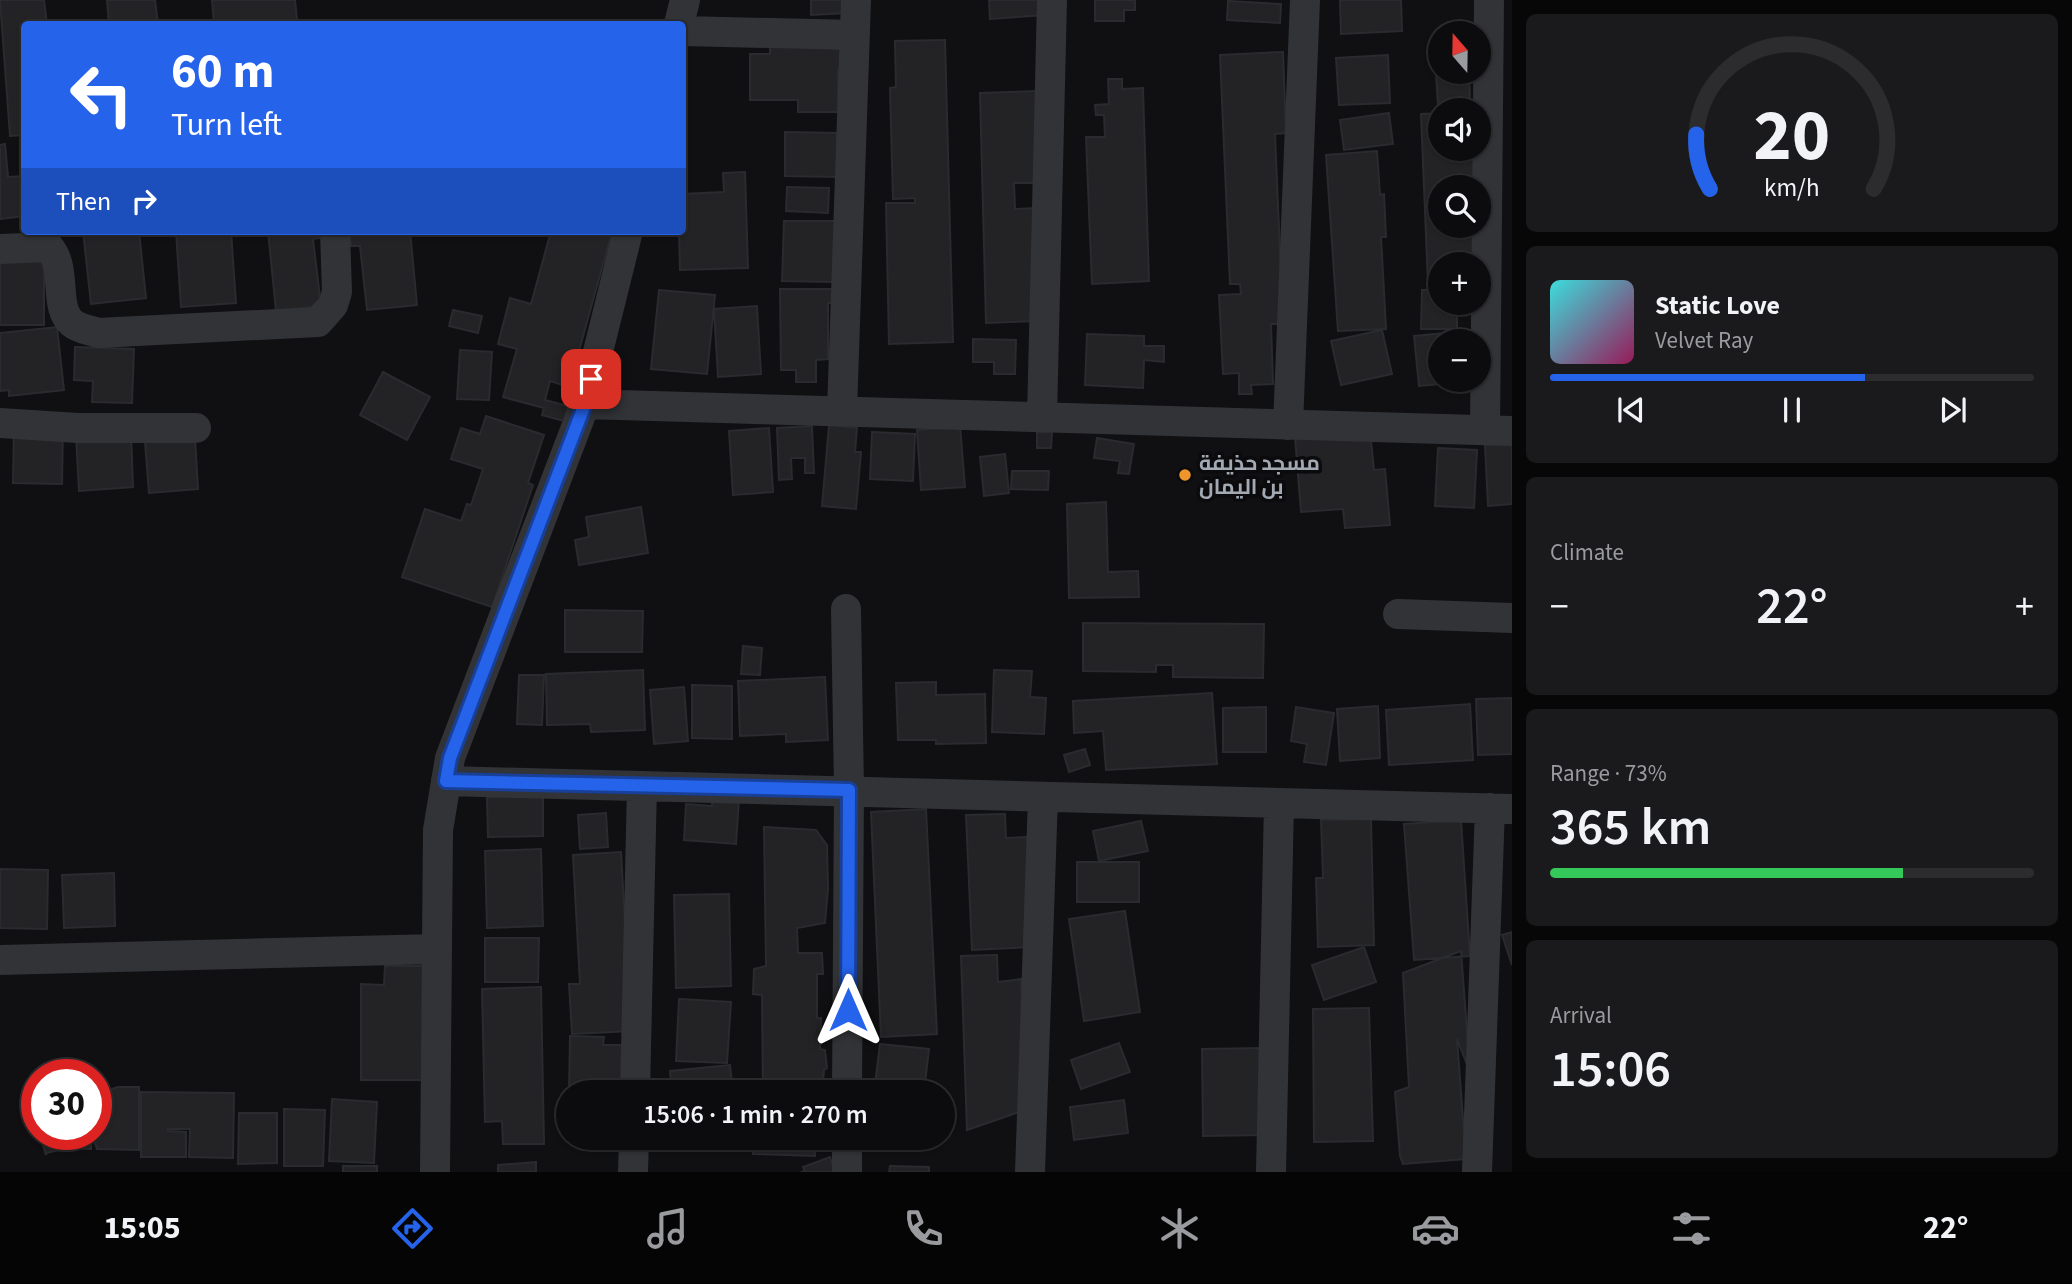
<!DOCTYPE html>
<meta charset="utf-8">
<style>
body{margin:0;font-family:"Source Sans 3",Cairo,sans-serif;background:#1a1a1c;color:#f1f3f6;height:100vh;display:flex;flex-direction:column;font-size:26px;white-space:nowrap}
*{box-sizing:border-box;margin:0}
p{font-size:23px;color:#9a9b9e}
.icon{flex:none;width:38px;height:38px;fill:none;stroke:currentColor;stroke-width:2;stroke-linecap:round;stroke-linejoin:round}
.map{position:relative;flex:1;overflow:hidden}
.side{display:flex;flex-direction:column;gap:14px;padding:14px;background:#070708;width:560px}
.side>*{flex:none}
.guide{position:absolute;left:21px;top:21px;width:665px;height:214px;border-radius:7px;box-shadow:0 2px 5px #0004,0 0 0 2px #2c2c2e;background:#2563eb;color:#fff;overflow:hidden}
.needle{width:46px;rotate:340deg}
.fabs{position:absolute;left:1428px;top:21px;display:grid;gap:14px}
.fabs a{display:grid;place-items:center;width:63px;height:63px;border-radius:50%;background:#0c0c0e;box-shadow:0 2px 5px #0004,0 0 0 2px #2c2c2e;font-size:35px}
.speed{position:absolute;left:21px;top:1059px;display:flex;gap:14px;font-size:35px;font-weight:700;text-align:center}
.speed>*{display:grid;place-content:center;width:91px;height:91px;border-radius:50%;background:#0c0c0e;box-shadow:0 2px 5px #0004,0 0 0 2px #2c2c2e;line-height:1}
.speed .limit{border:10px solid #d22;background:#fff;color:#111}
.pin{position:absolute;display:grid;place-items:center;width:60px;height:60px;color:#fff;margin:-30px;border-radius:14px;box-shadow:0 4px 10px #0006}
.me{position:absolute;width:77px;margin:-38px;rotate:0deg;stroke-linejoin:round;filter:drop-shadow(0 0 5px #0008)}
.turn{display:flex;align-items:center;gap:24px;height:147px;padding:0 35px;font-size:32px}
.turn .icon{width:91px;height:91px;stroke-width:2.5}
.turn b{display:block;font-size:49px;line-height:60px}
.then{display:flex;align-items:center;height:66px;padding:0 35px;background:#0003;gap:14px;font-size:26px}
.big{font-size:52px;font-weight:600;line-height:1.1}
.side .card{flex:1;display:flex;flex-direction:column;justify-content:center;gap:10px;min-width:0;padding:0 24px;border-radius:10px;background:#1a1a1c}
.side .dial{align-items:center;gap:0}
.dial svg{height:182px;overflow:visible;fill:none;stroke:#2c2c2e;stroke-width:7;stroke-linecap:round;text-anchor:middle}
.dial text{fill:#f1f3f6;stroke:none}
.song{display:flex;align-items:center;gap:21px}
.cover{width:84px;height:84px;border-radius:10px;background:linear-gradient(135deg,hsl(180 70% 55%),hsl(330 70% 35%))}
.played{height:7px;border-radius:4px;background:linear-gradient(90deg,#2563eb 65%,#2c2c2e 65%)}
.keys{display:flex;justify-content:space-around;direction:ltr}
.heat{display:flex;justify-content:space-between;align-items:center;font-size:38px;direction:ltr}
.charge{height:10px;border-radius:5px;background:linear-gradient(90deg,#34c759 73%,#2c2c2e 0)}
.trip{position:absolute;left:556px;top:1080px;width:399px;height:70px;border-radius:35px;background:#0c0c0e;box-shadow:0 2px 5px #0004,0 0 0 2px #2c2c2e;font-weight:600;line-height:70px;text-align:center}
.menu{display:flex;height:112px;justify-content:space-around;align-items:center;background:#050506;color:#9a9b9e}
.menu .icon{width:49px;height:49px}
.menu .selected{color:#2563eb}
.menu b{font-size:32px;color:#f1f3f6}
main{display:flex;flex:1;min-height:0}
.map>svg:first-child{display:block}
.building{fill:#232326;stroke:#2a2b2e;stroke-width:2;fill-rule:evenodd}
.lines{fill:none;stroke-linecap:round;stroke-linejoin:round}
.street{stroke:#313337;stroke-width:30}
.route-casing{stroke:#184099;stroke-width:18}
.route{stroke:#2563eb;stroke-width:12}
.poi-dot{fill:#ee962c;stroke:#0b0b0d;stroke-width:2.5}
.labels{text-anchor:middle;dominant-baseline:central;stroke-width:7;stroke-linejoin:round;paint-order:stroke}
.poi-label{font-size:21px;font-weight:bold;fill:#a2a9b2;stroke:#0b0b0d;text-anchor:start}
</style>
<main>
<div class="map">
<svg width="1512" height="1172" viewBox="0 0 1512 1172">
<rect width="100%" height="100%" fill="#101012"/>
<path class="building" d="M0 0H44L47 24H24V135L10 136Z
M107 0H155L158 24H109Z
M212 0H295L297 20 267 21V24H214Z
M811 0H847L848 13 811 15Z
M989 0H1044L1045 15 990 19Z
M1095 0H1135V10H1124V21H1095Z
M1340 0H1401L1402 31 1341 34Z
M1228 1 1281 4 1280 23 1227 20Z
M770 39H842L841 70H838V112H798V100H750V54H770Z
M945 40 953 342 889 344 886 203H915V198L893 199 890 88 896 87 895 41Z
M1283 52 1286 133 1275 134 1283 324H1271L1273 384 1251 385 1252 394H1239V373L1223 374 1219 295 1241 294 1240 284H1230L1220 55Z
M1388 55 1390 103 1339 105 1336 58Z
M1469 72 1470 103 1438 105 1436 74Z
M1108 79H1122V89L1143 88 1149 281 1092 284 1086 137H1105L1104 115H1096L1095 105 1109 104Z
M1036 91 1040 183H1014L1015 209 1035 208 1037 321 986 323 980 93Z
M1389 113 1393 144 1344 150 1340 120Z
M1440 113V149H1478L1483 282H1479V264H1440V284L1428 285 1421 114ZM1440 187H1479V226H1440Z
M785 132 840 133 839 177 785 176Z
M5 144 8 177 24 176V216L0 219V145Z
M1377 151 1380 195 1384 194 1386 237H1381L1386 329 1338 331 1326 155Z
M745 172 748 268 680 270 679 231H682V194L724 192 723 173Z
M787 187 829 188 828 213 786 211Z
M784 221H835L834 282 782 281Z
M83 231H139L146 298 91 304Z
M176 231H231L236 303 181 307Z
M268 231H325L326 237 313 239 321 306 276 311Z
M350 231H410L417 305 367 310 360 246H351Z
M551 231 612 232 575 365 578 366 572 388 550 381 545 400 568 406 564 421 542 415 544 408 503 397 517 349 498 344 510 298 531 304Z
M0 256H44V325H0Z
M780 289H836V303H828V359L816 360V382H796V370H781Z
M659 290 715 295 707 374 651 369Z
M1422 290H1440V303H1457V329H1421Z
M757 306 761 374 718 377 714 309Z
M453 310 482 316 478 333 449 326Z
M57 327 64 390 9 396V390L0 391V333Z
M1382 330 1392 374 1341 385 1331 341Z
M1478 330 1483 380 1419 386 1414 336ZM1440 341H1479V380H1440Z
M1087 334 1144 336V346H1164V362L1144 360 1143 388 1085 385Z
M973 339 1016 340 1015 374H994V362H973Z
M75 347 134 349 132 403 92 402 93 381 74 380Z
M460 350 492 352 489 400 457 399Z
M383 372 430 397 407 440 360 415Z
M486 416 544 435 528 483 533 485 492 607 402 577 425 509 461 521 467 504 471 505 483 469 451 459 461 428 480 434Z
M829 425 857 428 855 452H861L856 509 822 506Z
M812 426 814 473H805V458H791L792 479 779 480 777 428Z
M960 426 965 487 921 490 917 430Z
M14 428 63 429 62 484 13 483Z
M769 428 773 492 733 495 729 431Z
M1370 431 1374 470 1385 469 1390 525 1345 528 1343 509 1301 512 1295 437Z
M872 432 915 434 913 481 870 479Z
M1037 432H1052L1051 448H1037Z
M131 433 133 487 79 491 76 436Z
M195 438 198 489 149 493 145 442Z
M1097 438 1134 444 1129 474 1118 473 1120 461 1094 458Z
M1512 443V504L1488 506 1485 445Z
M1438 448 1477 450 1474 508 1435 506Z
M1005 454 1009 493 984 496 980 457Z
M1012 471H1049L1048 490 1011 489Z
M1106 502 1108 572 1138 571 1139 597 1069 598 1067 504Z
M641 507 648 553 579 565 575 540 589 537 586 517Z
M565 610 643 611 642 652H565Z
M1083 623 1264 624 1263 678 1173 677V665H1156V672L1083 671Z
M743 646 762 648 760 675 741 674Z
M643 670 645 730 591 732 590 724 547 725 546 674Z
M994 670 1032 671 1030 697 1046 698 1044 734 992 732Z
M519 675H544L542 725 517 724Z
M825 677 828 740 786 742V734L740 736 738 681Z
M936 682V695L985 694 986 743 936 744V740H898L896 683Z
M692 685 732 686V739L692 738Z
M684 687 688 741 654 744 650 690Z
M1212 693 1217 764 1106 770 1103 731 1074 733 1073 701Z
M1512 698V754L1478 755 1476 699Z
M1470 704 1473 760 1389 765 1386 710Z
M1378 706 1380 758 1340 761 1337 709Z
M1266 707V752H1223V708Z
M1296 707 1334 713 1326 765 1304 762 1307 744 1291 741Z
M1085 749 1090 765 1069 772 1064 755Z
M543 796V836L488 837 487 797Z
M713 797 739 799 736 844 684 840 686 804 712 806Z
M926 809 937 1034 881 1037 871 812Z
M606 813 608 847 580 849 578 815Z
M1005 814 1006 838 1027 837 1032 947 972 950 966 815Z
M1371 819 1374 945 1318 947 1316 878H1323L1321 820Z
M1461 820 1470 956 1414 960 1404 824Z
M1141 821 1148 851 1099 861 1093 831Z
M764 827 816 830 827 845 828 888 825 923 797 928 798 953H822L823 974H817V1018H821L820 1049 825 1050 827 1068 824 1070 823 1083 828 1084V1092H763L762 995 753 994 754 969 766 966Z
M541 849 543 926 487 928 485 851Z
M621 852 631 1031 572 1034 569 984H580L573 855Z
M1077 862H1139V902H1077Z
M0 869 48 870 47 929 0 928Z
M114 873 115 926 64 928 62 875Z
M729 894 731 986 676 988 674 895Z
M1125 911 1140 1012 1084 1021 1069 919Z
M1512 932V965L1502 935Z
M485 938H539L538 982H485Z
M1364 947 1376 982 1324 1000 1312 965Z
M1461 951 1470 1072 1457 1039 1466 1159 1403 1164 1400 1156 1395 1092 1409 1087 1403 973Z
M997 955 998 982 1021 979 1025 1110 967 1130 961 956Z
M385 966H425L424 1080H361V984L384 985Z
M541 987 544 1144H503L502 1121 485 1122 482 989Z
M679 999 731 1002 727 1063 676 1061Z
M1369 1008 1373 1141 1314 1142 1313 1009Z
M570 1036 604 1037 603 1045H625L623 1092H569Z
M1119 1043 1130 1072 1081 1089 1071 1060Z
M880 1044 929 1049 924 1092H874Z
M1264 1048 1265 1135 1203 1136 1202 1049Z
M730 1065 733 1092H672L670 1071Z
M118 1087H139V1150L97 1149 92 1134H96V1094Z
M141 1092 234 1093 233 1158 189 1157 190 1129H168V1131L186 1132V1157H141Z
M332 1099 377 1102 374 1163 329 1161Z
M1124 1100 1128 1133 1074 1140 1070 1107Z
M284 1109 325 1110 323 1166H284Z
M239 1113H277V1163L238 1164Z
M40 1134H91V1149L69 1148 46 1153V1155Z
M673 1138H735V1145L673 1143Z
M753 1138H815V1156L753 1154Z
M830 1157 835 1172H801L805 1171 803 1167Z
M536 1162V1172H498V1165Z
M343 1166H377V1172H343Z
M890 1166 929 1167V1172H889Z"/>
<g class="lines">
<path class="street" d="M679 24 685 0
M682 31 855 35
M0 249 49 247C68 269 53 307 72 323 79 329 90 330 98 333L318 322 333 305 337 292 335 231
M585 404 1512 431
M842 411 856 0
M1042 417 1052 0
M0 423 78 428H196
M1288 425 1305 0
M1485 430 1489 0
M846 609 849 790 847 1092
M1398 614 1512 618
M446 781 1512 809
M0 960 437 949
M635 1092 642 786
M435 1172 438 830 450 758 585 404 628 231
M633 1172 634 1138
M847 1172V1138
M1030 1172 1043 797
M1271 1172 1279 803
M1477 1172 1490 808"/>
</g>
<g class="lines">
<g class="route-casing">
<path id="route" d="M591 379 585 404 450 758 446 781 849 790 848 1010"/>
</g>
<use href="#route" class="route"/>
</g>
<circle class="poi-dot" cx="1185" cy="475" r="7"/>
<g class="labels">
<g class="poi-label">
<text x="1199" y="463">مسجد حذيفة<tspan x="1199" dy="24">بن اليمان</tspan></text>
</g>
</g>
</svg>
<div class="fabs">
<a><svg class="needle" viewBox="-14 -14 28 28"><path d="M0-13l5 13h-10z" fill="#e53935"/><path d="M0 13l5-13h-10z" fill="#9a9b9e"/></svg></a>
<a><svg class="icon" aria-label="sound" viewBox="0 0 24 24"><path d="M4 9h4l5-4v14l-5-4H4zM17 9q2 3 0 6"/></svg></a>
<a><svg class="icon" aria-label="search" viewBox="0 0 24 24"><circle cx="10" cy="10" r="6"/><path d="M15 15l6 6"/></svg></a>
<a>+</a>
<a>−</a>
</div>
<div class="speed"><div class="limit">30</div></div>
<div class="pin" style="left:591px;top:379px;background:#d93025"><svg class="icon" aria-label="arrive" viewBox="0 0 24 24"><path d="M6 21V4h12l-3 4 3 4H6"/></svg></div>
<svg class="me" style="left:848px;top:1010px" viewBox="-20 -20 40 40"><path d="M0-17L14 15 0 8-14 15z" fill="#2563eb" stroke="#fff" stroke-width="4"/></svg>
<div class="trip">15:06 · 1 min · 270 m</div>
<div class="guide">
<div class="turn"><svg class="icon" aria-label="left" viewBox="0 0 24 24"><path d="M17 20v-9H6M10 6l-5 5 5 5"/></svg><div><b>60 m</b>Turn left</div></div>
<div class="then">Then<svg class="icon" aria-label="right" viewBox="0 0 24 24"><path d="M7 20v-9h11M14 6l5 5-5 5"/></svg></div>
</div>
</div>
<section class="side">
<div class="card dial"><svg viewBox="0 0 100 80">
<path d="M14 69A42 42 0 1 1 86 69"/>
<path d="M14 69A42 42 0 0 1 8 45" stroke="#2563eb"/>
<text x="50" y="56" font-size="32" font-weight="700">20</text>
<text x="50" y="72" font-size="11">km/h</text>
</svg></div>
<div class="card">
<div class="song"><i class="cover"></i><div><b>Static Love</b><p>Velvet Ray</p></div></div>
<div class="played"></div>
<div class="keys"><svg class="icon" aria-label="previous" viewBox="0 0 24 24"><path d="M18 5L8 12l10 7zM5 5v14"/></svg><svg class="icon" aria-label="pause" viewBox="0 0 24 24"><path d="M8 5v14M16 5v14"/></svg><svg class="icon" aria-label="next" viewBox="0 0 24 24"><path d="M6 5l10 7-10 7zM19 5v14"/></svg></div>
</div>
<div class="card"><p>Climate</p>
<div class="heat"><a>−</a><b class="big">22°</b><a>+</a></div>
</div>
<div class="card"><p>Range · 73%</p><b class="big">365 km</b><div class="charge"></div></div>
<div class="card"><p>Arrival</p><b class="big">15:06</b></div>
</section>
</main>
<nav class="menu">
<b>15:05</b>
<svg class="icon selected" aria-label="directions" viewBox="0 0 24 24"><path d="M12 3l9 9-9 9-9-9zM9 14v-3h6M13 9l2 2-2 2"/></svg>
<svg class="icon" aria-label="music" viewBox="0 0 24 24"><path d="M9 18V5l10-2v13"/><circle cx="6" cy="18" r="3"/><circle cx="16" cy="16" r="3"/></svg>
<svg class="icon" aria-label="phone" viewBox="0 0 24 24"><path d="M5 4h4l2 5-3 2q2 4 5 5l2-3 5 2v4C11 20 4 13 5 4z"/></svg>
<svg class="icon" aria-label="climate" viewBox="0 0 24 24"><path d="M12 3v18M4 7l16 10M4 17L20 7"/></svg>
<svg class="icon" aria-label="car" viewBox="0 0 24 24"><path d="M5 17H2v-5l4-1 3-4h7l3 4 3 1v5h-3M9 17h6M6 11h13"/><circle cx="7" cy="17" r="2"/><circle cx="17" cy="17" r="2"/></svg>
<svg class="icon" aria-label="filters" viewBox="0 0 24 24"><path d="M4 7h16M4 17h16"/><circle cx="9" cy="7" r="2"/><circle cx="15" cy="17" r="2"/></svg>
<b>22°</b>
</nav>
